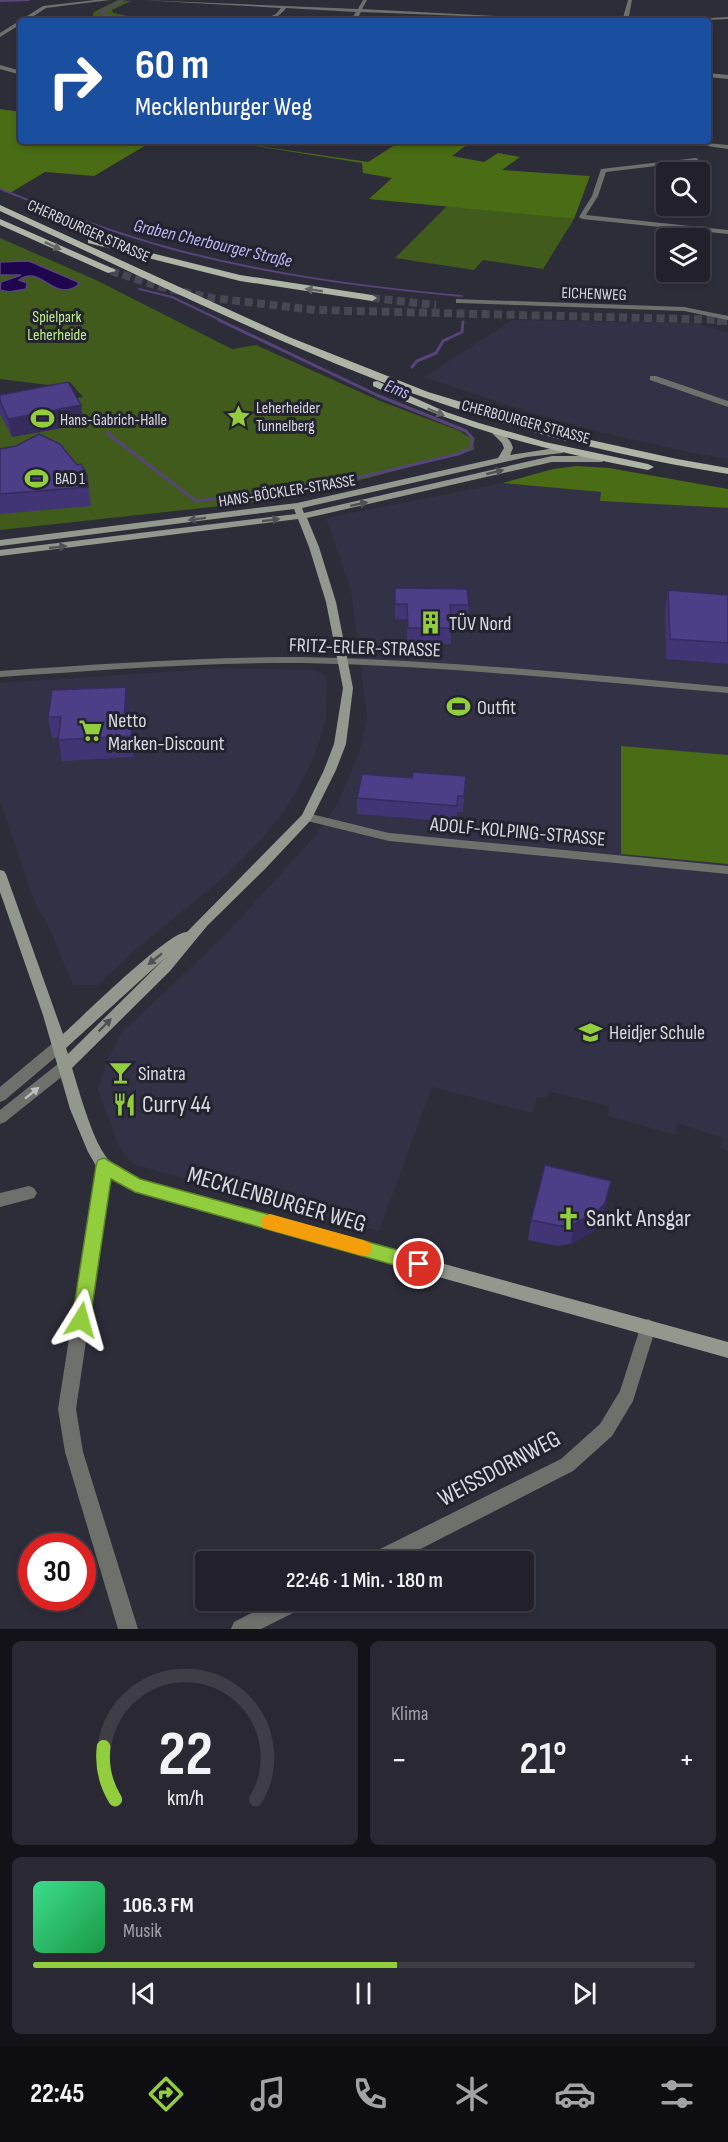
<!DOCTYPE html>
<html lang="de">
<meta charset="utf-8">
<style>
body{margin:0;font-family:"Sofia Sans Condensed",sans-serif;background:#2a2933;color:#f1f3f6;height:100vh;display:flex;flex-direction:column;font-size:22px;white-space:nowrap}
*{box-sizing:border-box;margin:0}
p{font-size:20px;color:#a2a3a9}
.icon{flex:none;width:33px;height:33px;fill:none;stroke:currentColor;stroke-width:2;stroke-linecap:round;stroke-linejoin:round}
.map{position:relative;height:1629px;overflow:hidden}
.side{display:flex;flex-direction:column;gap:12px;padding:12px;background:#131218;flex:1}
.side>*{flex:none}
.top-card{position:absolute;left:18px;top:18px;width:693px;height:126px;border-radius:6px;box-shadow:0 3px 9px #0003,0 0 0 2px #3f3e47;background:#1a4fa0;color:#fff;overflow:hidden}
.fabs{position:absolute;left:656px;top:162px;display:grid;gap:12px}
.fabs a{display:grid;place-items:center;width:54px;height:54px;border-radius:6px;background:#22212b;box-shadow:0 3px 9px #0003,0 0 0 2px #3f3e47;font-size:30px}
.speed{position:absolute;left:18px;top:1533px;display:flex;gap:12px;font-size:30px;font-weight:700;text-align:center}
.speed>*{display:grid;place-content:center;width:78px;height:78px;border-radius:50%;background:#22212b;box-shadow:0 3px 9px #0003,0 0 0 2px #3f3e47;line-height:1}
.speed .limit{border:9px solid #d22;background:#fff;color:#111}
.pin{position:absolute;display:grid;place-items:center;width:51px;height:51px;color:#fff;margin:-26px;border:3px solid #fff;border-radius:50%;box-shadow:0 2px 6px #0007}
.me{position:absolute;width:66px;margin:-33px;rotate:8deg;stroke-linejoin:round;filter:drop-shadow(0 0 4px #0008)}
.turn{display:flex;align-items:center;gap:21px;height:126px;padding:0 18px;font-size:27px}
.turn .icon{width:78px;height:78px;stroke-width:2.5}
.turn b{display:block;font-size:42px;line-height:51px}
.big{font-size:45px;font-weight:600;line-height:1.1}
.side .card{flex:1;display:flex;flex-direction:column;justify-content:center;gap:9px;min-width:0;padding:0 21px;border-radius:9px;background:#2a2933}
.side .dial{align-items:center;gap:0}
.dial svg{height:156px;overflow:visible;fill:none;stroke:#3f3e47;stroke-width:7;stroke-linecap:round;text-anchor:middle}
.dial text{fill:#f1f3f6;stroke:none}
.song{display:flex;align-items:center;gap:18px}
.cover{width:72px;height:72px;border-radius:9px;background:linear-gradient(135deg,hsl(150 70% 55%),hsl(140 70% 35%))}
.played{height:6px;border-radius:3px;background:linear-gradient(90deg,#92cd3e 55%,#3f3e47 55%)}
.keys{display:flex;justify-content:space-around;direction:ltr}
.heat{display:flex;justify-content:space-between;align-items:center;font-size:33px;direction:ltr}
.side .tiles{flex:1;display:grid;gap:12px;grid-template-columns:1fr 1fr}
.card:last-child{grid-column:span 2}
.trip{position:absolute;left:195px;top:1551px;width:339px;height:60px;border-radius:6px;background:#22212b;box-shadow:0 3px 9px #0003,0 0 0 2px #3f3e47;font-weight:600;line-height:60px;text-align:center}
.dock{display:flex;height:96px;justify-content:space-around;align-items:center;background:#0e0d11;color:#a2a3a9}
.dock .icon{width:42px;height:42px}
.dock .selected{color:#92cd3e}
.dock b{font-size:27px;color:#f1f3f6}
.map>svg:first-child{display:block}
</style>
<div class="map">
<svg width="728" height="1629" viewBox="0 0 728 1629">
<rect width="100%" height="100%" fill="#2d2c39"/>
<path fill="#333145" d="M512,320L695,323L728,333V459L692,453L596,431L516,408L424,377Z
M503,483L602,492L601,501L728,508V1151L720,1148L723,1138L677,1123L676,1135L608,1116L609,1106L548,1091L547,1098L537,1097L533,1113L432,1087L379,1231L132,1164L119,1146L98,1090L106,1062L123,1031L228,932L315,836L338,803L360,750L367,717L351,591L326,518Z
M224,668L313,670L327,677L326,718L314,758L290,803L262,839L228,874L139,947L98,985H73L51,932L34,901L0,801V683Z"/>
<path fill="#405b1b" d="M118,0L131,1L112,10L113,13L153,21H119L92,17L94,12Z
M447,206L574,219L543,269L483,260L474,270L395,258Z
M0,238L96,280L232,349L256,345L380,401L460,431L473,440L474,450L341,485L249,503L0,530V413L83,397L70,382L48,385L0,379Z"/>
<path fill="#4a6c15" d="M0,109L21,112V141H153L94,176L45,172L10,193L0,188Z
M225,141L368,162L401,141H472L452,156L484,162L498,153L520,157L502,170L590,176L574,219L369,199L392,178L363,173L362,163Z
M577,466L609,468L728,489V508L600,501L601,492L503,483L553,469Z
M621,746L728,755V864L621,854Z"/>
<path fill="#1f054e" stroke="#57457a" stroke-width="1.5" d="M29,261L78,282V285C53,303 42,264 19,280L27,283L26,289L9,292L0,290L1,282L21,275H0V262Z"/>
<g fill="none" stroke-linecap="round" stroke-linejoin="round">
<path stroke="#57457a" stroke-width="2" d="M0,1L29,0
M122,1L101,12L105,15L134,21
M0,189C55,211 111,232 169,248C265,274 363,287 462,296
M139,289L172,297L222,321"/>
<path stroke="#57457a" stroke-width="3" d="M219,320L379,396L466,431L473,439L470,449L458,454L365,476L298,488
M412,367L417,361L436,353L443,341L462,332L463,322
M107,433L196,501L269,492"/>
<path stroke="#474652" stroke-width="8" stroke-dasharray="8 4.5" stroke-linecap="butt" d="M111,271L161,287L212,298L315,310L728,320
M372,298L436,305"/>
<path stroke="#474652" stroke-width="10" stroke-dasharray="10 5" stroke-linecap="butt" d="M717,320H728"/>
<path fill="#6e716b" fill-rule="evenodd" d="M95,0H110L46,8L26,21H21V24L0,37V33L43,6Z
M140,0L358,9L363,0H367L362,9L590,21L361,12L356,21H350L356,12L286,8C279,17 272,21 260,21L276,14L281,8Z
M628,0H632L628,21H622Z
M728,17V19L687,21L690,19Z
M161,19L181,21H158Z
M0,65L21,71V75L0,69Z
M708,73L728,75V79L708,77Z
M683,141L728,145V149L686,143Z
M696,158L698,159V161L606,172L598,196L586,215L728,230V234L582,219L579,217L592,196L601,169Z
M456,299L684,307L728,316V320L684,311L459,303H456Z
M650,376H656L728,401V407L650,380Z
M301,657C444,660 586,674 728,687V693C587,681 445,666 303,663C202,662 101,670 0,677V671C100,664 200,657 301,657Z
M307,813L389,833L728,866V874L389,841L303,820L301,817L303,814Z
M59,1040L64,1042L66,1046L64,1050L5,1100L0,1102V1087L54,1042Z
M64,1061L69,1063L71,1067L69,1071L5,1122L0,1124V1110L59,1063Z
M104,1160L109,1161L112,1166L76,1409L83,1452L138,1629H118L65,1452L58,1409L96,1166L99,1161Z
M29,1186L34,1188L37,1193L34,1198L0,1207V1193Z
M648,1319L654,1322L656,1327L633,1401L612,1436L573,1471L395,1562H366L368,1555L561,1459L600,1424L620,1391L642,1322Z
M277,1600H307L305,1607L261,1629H231L234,1622Z"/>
<path fill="#92988d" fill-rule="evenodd" d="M496,430C504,433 511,440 513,448L510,455L562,447L566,450L562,453L527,457L302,508L304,513L552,456H602L606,459L602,462H552L307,518L319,547L336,602L353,688L346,744L336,770L311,820L265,869L207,926L170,971L72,1068C79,1090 94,1148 111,1162C119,1169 130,1174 139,1180L728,1342V1358L135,1192L99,1171L88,1152L70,1109L43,1015L0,892V870L4,871L6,874L63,1034C81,1018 170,930 187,932L302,815L324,770L334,744L343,688L326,602L309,547L298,519L0,556V550L296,514L294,509L0,546V540L297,503L498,458L504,448L502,443L492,433ZM165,958L160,963L68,1054L66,1048Z"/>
<path fill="#aeb5a7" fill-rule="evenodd" d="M0,205L289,337L428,392L577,437L677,459L728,468V474C623,457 520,432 420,396C276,344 139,275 0,211Z
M0,219L114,269L116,271L108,273L0,225Z
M91,238L240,275L372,295L377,298L372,301L240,281L88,243V239Z
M377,381L446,412L479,423L545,442L648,464L654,467L648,470C553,452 461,430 373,386V382Z"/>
</g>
<path fill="#423575" d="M0,395L84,424L12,437L0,414Z
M16,446L77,465L87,475L91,506L0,514V449Z
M395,588L469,605L468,620H451V644H407V619H395Z
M668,590L728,595V664L666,659L665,610Z
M129,707L128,723H132L135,744L134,757L62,761L58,738H52L48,717Z
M466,776L463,812H457L456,822L357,814V798L412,778Z
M607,1201L601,1223L594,1231L571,1244L557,1246L528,1240L531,1220Z"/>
<path fill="#362b5f" d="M81,405L84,424L12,437L8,419Z
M126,687L129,707L127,737L124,723Z
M132,723L135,744L134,757L131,736Z
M611,1181L607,1201L601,1223L594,1231L571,1244L574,1224Z"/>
<path fill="#4d3e88" stroke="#362b5f" stroke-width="1.5" d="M68,382L81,405L8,419L0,401V395Z
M39,434L60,444L77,465L81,464L87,475L88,487L0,494V449L16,446Z
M395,588L467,589L469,605H450L452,628H408L407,604H395Z
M668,590L728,595V643L670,639Z
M126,687L124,723H132L131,736L58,740L61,717H48L52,690Z
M413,772L466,776L464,796H458L457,806L357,798L362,774L412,778Z
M545,1165L611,1181L605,1203L598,1211L574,1224L560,1226L531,1220Z"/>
<defs><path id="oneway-solid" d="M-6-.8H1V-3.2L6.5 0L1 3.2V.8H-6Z" transform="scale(1.5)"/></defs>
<g fill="#626465">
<use href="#oneway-solid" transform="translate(53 246) rotate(25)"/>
<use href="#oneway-solid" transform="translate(314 290) rotate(-172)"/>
<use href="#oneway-solid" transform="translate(436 412) rotate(22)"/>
</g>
<g fill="#4f5155">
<use href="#oneway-solid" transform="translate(495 472) rotate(-14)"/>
<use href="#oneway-solid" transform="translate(359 504) rotate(-12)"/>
<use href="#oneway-solid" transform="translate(197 519) rotate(173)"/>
<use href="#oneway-solid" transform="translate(271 520) rotate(-7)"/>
<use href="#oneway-solid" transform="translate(58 547) rotate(-6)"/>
<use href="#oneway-solid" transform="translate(155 959) rotate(141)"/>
<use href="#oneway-solid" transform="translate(105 1025) rotate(-45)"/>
</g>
<use fill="#bfbfc4" href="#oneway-solid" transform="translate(32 1093) rotate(-39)"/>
<path fill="#92cd3e" stroke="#5f8528" stroke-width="1.5" d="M104,1158L140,1179L419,1256L425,1258L428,1264L425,1270L419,1272L135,1192L111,1179L90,1320L88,1326L81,1328L74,1326L72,1320L96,1166L98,1160Z"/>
<path fill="#f59e0b" d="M270,1214L363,1240L370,1243L372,1248L370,1254L363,1256L270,1230L263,1228L261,1222L263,1217Z"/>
<defs>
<symbol id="sight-bare" viewBox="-9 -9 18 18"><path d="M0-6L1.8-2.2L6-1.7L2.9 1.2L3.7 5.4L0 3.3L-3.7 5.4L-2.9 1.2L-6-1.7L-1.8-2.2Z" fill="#92cd3e" stroke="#23222f" stroke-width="2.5" paint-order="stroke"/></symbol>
<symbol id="stadium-bare" viewBox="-9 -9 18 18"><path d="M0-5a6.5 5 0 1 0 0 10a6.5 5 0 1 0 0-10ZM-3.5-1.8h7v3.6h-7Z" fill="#92cd3e" stroke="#23222f" stroke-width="2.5" paint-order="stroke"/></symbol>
<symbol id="building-bare" viewBox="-9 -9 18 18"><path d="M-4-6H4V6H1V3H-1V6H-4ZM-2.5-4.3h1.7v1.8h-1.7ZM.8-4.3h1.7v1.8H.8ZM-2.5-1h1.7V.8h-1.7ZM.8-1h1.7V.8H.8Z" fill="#92cd3e" stroke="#23222f" stroke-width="2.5" paint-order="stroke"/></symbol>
<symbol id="supermarket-bare" viewBox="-9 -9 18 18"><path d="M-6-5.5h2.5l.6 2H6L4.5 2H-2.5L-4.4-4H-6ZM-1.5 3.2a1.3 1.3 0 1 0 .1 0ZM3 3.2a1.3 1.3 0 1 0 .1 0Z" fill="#92cd3e" stroke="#23222f" stroke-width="2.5" paint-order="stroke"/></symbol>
<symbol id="school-bare" viewBox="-9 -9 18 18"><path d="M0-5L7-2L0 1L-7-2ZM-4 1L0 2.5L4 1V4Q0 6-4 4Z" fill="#92cd3e" stroke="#23222f" stroke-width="2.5" paint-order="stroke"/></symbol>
<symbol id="bar-bare" viewBox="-9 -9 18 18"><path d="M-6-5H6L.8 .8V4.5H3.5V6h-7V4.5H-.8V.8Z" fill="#92cd3e" stroke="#23222f" stroke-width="2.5" paint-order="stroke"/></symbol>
<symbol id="restaurant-bare" viewBox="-9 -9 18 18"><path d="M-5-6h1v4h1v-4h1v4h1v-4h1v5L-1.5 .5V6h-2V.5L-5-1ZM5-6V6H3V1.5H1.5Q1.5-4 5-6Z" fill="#92cd3e" stroke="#23222f" stroke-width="2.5" paint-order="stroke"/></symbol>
<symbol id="church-bare" viewBox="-9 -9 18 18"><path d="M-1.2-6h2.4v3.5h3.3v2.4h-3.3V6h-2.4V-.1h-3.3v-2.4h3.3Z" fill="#92cd3e" stroke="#23222f" stroke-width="2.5" paint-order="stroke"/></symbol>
</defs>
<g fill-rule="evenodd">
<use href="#sight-bare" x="222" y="400" width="33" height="33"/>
<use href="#stadium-bare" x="26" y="402" width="33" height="33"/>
<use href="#stadium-bare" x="20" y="462" width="33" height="33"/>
<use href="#building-bare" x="414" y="606" width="33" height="33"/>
<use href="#stadium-bare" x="442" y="690" width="33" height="33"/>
<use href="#supermarket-bare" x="74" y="714" width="33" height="33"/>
<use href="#school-bare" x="574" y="1016" width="33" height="33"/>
<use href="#bar-bare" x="104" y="1056" width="33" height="33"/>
<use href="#restaurant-bare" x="108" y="1088" width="33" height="33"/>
<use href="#church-bare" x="552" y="1202" width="33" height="33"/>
</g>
<g text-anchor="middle" stroke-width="6" stroke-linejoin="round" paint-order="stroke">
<g font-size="16" fill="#dad9e2" stroke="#23222f">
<text transform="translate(89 230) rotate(24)" y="6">CHERBOURGER STRASSE</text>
<text transform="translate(594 293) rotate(2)" y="6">EICHENWEG</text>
<text transform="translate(526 421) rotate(15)" y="6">CHERBOURGER STRASSE</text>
<text transform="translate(287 490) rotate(-9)" y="6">HANS-BÖCKLER-STRASSE</text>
</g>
<g font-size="16" fill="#bef182" stroke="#23222f">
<text x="57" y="322">Spielpark<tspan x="57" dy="18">Leherheide</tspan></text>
</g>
<g font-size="16" fill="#dad9e2" stroke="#23222f" text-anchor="start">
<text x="256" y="413">Leherheider<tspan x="256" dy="18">Tunnelberg</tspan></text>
<text x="60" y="425">Hans-Gabrich-Halle</text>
<text x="55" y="484">BAD 1</text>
</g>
<g font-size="18" font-style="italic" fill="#beb6f6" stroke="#23222f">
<text transform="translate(213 243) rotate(13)" y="6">Graben Cherbourger Straße</text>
<text transform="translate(397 389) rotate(22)" y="6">Ems</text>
</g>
<g font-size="20" fill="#dad9e2" stroke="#23222f" text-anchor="start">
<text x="449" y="630">TÜV Nord</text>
<text x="477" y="714">Outfit</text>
<text x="108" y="727">Netto<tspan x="108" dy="23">Marken-Discount</tspan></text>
<text x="609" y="1039">Heidjer Schule</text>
<text x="138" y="1080">Sinatra</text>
</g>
<g font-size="20" fill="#dad9e2" stroke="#23222f">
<text transform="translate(365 647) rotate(2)" y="7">FRITZ-ERLER-STRASSE</text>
<text transform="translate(518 831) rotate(5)" y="7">ADOLF-KOLPING-STRASSE</text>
</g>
<g font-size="24" fill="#dad9e2" stroke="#23222f" text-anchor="start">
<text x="142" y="1112">Curry 44</text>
<text x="586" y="1226">Sankt Ansgar</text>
</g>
<g font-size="24" fill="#dad9e2" stroke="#23222f">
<text transform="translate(277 1199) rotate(16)" y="8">MECKLENBURGER WEG</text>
<text transform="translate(499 1468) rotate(-28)" y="8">WEISSDORNWEG</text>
</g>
</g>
</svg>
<div class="fabs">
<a><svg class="icon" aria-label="search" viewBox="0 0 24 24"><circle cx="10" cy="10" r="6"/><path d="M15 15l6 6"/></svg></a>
<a><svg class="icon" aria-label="layers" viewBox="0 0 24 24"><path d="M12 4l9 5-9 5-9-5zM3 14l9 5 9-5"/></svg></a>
</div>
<div class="speed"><div class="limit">30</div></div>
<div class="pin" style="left:419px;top:1264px;background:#d93025"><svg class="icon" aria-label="arrive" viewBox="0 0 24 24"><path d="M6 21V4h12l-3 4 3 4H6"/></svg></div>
<svg class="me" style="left:81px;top:1320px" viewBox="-20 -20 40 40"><path d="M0-17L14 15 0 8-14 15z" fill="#92cd3e" stroke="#fff" stroke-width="4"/></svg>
<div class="trip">22:46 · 1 Min. · 180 m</div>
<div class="top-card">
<div class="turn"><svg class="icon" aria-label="right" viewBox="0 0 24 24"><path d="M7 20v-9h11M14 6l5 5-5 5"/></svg><div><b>60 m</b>Mecklenburger Weg</div></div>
</div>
</div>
<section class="side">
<div class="tiles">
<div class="card dial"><svg viewBox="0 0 100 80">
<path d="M14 69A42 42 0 1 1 86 69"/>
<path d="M14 69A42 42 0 0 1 8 42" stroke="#92cd3e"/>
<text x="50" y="56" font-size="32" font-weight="700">22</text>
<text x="50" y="72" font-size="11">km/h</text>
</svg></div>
<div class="card"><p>Klima</p>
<div class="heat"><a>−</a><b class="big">21°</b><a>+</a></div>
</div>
<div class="card">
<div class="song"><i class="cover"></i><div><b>106.3 FM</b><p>Musik</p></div></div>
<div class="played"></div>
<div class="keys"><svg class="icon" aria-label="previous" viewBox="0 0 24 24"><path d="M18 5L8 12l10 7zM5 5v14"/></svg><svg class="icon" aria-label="pause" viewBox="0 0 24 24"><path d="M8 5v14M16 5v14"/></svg><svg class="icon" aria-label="next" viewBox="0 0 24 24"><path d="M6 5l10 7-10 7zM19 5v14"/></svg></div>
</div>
</div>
</section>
<nav class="dock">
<b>22:45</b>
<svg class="icon selected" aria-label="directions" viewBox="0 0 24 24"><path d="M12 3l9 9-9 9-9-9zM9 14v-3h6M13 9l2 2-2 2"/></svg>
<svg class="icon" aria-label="music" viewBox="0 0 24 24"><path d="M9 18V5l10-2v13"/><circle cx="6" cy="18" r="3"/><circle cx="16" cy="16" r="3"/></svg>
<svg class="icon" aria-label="phone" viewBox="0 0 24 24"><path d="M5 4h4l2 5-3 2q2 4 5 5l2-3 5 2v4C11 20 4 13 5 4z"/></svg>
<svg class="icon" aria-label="climate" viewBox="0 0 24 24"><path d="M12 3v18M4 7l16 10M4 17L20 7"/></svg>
<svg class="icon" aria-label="car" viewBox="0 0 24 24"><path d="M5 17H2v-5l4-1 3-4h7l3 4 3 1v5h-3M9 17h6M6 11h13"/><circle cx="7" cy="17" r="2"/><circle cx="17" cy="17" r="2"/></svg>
<svg class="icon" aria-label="filters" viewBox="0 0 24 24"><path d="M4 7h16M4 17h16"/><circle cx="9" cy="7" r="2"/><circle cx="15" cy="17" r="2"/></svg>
</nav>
